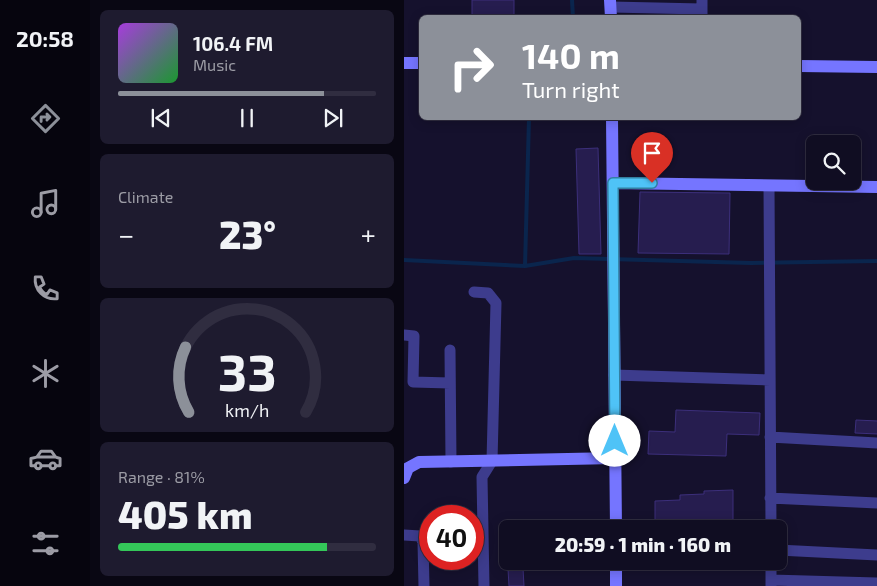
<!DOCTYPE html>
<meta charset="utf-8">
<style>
body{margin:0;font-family:"Exo 2",sans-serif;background:#1e1b2f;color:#f1f3f6;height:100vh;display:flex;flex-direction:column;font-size:19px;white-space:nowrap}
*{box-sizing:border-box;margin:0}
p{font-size:16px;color:#9c9ca5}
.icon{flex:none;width:28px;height:28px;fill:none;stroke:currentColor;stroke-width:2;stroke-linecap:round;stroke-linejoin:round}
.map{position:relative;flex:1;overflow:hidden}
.drawer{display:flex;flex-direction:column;gap:10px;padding:10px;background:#090713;width:314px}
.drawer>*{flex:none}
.banner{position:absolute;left:15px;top:15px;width:382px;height:105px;border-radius:8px;box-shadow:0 2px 12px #0003,0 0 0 1px #302d40;background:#8c9099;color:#fff;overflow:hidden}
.fabs{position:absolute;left:402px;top:135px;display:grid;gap:10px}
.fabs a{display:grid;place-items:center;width:55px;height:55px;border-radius:8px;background:#100d22;box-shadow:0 2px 12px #0003,0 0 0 1px #302d40;font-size:25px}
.speed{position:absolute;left:15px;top:505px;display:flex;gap:10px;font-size:25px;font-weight:700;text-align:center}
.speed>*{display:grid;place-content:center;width:65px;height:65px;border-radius:50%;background:#100d22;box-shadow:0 2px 12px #0003,0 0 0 1px #302d40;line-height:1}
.speed .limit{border:8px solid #d22;background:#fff;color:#111}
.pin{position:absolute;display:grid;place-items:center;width:42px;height:42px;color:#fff;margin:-51px -21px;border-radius:50% 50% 50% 0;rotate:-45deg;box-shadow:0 0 5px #0007}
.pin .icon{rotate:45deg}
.me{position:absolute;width:55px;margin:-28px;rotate:0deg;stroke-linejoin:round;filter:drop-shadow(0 0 4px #0008)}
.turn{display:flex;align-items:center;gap:18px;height:105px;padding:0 20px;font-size:22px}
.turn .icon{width:65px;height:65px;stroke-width:2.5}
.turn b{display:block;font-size:35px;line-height:42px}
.big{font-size:38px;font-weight:800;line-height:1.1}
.drawer .card{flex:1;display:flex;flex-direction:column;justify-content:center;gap:8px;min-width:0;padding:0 18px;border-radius:8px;background:#1e1b2f}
.drawer .dial{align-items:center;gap:0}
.dial svg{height:130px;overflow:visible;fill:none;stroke:#302d40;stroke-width:7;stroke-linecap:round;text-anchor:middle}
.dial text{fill:#f1f3f6;stroke:none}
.song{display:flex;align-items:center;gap:15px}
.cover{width:60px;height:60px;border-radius:8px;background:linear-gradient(135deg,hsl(280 70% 55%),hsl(130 70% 35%))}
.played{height:5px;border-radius:2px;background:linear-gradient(90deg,#8c9099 80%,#302d40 80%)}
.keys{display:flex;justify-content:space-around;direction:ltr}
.heat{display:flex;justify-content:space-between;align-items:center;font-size:28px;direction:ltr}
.charge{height:8px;border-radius:4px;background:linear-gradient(90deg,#34c759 81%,#302d40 0)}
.trip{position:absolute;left:95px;top:520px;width:288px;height:50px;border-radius:8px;background:#100d22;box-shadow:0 2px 12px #0003,0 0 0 1px #302d40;font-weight:800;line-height:50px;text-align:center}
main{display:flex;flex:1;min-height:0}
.menu{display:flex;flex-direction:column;width:90px;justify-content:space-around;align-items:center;background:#06050e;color:#9c9ca5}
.menu .icon{width:35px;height:35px}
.menu .current{color:#8c9099}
.menu b{font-size:22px;color:#f1f3f6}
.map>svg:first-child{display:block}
</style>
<main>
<nav class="menu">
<b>20:58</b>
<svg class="icon current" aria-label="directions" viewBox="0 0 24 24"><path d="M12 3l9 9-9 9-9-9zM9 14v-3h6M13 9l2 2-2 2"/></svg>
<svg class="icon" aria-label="music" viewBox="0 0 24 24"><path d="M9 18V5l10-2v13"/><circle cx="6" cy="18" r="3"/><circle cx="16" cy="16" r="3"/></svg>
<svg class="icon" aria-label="phone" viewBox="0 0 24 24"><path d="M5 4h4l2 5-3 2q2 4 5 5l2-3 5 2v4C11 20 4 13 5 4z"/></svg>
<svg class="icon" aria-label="climate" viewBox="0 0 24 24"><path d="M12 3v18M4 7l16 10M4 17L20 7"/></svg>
<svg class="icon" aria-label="car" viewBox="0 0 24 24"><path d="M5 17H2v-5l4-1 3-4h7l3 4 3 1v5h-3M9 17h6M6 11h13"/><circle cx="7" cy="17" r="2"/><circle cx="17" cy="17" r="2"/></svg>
<svg class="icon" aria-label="filters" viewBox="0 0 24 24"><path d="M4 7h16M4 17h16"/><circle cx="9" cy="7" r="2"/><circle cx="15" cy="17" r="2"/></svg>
</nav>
<section class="drawer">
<div class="card">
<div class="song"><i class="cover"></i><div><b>106.4 FM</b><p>Music</p></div></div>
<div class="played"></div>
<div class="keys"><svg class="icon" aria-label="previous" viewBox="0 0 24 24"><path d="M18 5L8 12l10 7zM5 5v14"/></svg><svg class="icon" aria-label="pause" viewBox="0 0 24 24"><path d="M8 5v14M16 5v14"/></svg><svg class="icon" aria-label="next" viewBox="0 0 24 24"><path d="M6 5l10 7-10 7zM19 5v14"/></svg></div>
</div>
<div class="card"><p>Climate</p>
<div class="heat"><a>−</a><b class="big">23°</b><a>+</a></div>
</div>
<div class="card dial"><svg viewBox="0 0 100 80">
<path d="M14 69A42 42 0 1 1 86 69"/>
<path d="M14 69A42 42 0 0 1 12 29" stroke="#8c9099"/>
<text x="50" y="56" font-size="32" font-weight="700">33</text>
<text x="50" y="72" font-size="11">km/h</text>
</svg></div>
<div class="card"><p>Range · 81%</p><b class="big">405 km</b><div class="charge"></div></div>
</section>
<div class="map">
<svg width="474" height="586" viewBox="0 0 474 586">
<rect width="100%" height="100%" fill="#15112d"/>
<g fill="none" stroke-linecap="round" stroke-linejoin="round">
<path stroke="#0a254d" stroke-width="4" d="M168,0L169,18
M0,260L121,266L170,258L347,263L474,261
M121,266L125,118"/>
</g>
<path fill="#261d4f" stroke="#3c2f7b" d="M68,0H110V16H68Z
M194,148L197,254H175L172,149Z
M236,192L326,193L325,254L234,253Z
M272,410L356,413L355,435L323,434L322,456L244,454L245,431L271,432Z
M452,420L474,421V434L451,433Z
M329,490V521H305L306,525H280V529H251V501L276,500V495L300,494V491Z
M119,568L120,586H105L104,569Z"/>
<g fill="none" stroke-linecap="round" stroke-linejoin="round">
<path stroke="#3d3c8d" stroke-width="11" d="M207,7L298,9
M298,18V0
M365,186L367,529
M70,292L84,293L92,303L88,461L78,477L80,586
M0,335L10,336L9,382L46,383
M46,350L47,462
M210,375L366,380
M366,437L474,443
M366,498L474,503
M0,535L16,536L19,542L20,586
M374,550L474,555
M367,561V586
M367,580L474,583"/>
<path stroke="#7575ff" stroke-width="12" d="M206,0L207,18
M0,63H18
M395,66L474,67
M208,118L212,529
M209,183L474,187
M0,478L4,468L15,462L211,458
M212,561V586"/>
</g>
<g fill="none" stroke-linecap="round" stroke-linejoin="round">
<defs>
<path id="route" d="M211,441L209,183H248"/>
</defs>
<use href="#route" stroke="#337fa1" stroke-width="12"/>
<use href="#route" stroke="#4fc3f7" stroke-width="9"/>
</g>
</svg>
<div class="fabs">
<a><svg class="icon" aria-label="search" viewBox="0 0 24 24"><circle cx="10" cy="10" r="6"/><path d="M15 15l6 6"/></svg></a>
</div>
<div class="speed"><div class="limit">40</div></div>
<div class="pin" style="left:248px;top:183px;background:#d93025"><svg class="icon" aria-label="arrive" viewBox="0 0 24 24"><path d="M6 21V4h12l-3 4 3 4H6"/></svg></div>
<svg class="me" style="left:211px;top:441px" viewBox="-20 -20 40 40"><circle r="19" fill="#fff"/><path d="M0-13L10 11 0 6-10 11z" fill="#4fc3f7"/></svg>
<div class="trip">20:59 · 1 min · 160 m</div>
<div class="banner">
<div class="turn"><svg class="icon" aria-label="right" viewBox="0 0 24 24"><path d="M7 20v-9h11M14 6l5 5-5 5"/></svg><div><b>140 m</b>Turn right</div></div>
</div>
</div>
</main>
